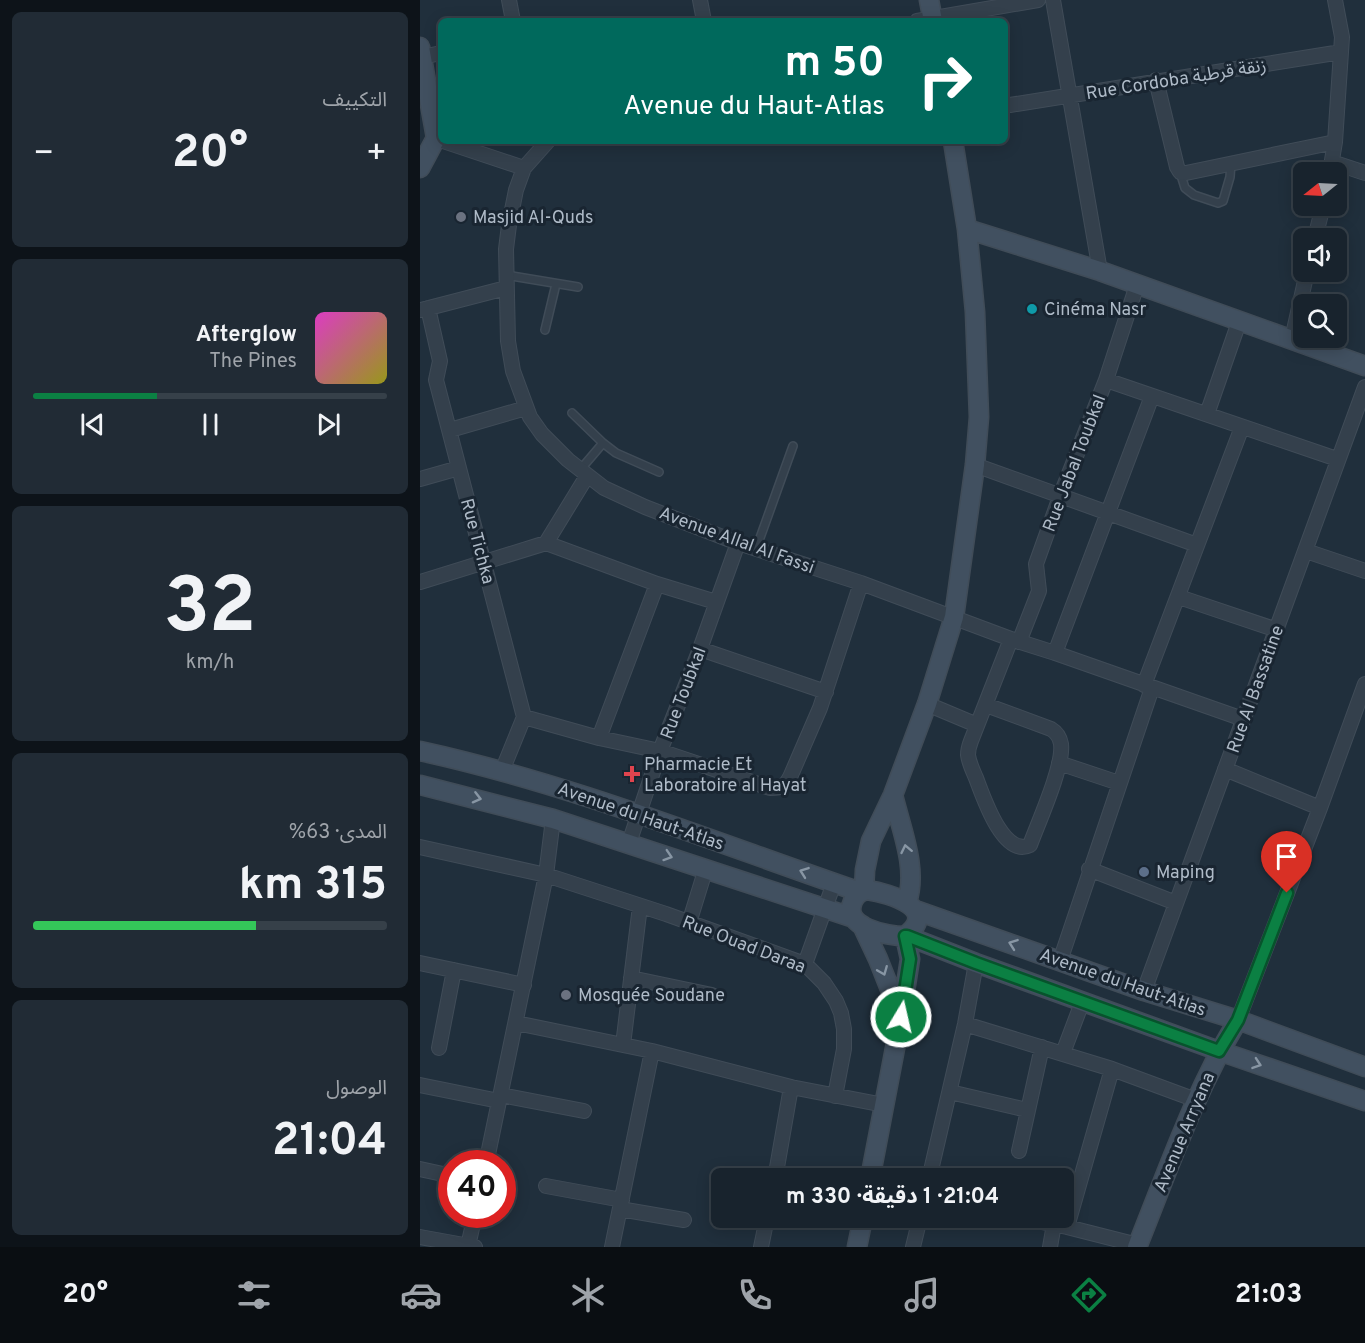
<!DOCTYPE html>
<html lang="ar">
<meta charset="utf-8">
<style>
body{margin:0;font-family:Overpass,"Noto Sans Arabic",sans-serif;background:#212b35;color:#f1f3f6;direction:rtl;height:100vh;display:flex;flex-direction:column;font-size:22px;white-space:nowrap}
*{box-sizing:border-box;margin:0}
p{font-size:20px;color:#9fa4aa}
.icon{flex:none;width:33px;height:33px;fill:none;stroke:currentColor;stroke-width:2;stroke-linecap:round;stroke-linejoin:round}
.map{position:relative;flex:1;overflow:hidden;direction:ltr}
.details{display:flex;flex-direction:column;gap:12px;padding:12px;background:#0d1319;width:420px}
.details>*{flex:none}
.hud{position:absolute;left:18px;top:18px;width:570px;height:126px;border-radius:9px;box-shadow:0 3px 15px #0003,0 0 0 2px #364049;direction:rtl;background:#00695c;color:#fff;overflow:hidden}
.needle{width:39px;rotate:252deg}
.controls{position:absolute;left:873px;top:162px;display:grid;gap:12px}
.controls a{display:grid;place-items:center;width:54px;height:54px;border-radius:9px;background:#18232d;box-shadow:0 3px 15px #0003,0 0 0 2px #364049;font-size:30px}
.speed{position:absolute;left:18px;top:1150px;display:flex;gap:12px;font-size:30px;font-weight:700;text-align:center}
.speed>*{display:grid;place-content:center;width:78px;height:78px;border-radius:50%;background:#18232d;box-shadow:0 3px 15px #0003,0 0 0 2px #364049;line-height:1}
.speed .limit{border:9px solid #d22;background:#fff;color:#111}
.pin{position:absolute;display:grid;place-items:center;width:51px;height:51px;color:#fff;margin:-62px -26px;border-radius:50% 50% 50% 0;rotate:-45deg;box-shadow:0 0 6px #0007}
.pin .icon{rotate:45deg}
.me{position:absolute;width:66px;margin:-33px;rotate:9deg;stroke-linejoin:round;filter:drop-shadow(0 0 4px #0008)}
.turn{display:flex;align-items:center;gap:21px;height:126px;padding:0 24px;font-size:27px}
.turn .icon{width:78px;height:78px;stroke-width:2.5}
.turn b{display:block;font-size:42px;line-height:51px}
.big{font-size:45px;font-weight:700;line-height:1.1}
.details .card{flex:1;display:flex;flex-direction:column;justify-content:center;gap:9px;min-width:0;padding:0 21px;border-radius:9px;background:#212b35}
.details .dial{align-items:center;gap:0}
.dial b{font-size:78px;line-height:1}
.song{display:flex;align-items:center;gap:18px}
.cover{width:72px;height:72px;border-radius:9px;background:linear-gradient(135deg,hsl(310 70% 55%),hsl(60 70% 35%))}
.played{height:6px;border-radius:3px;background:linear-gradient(90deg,#0b8043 35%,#364049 35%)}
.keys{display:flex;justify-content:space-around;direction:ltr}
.heat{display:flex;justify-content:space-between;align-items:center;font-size:33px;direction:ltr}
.charge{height:9px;border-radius:4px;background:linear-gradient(90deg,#34c759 63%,#364049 0)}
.trip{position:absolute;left:291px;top:1168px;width:363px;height:60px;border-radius:9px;background:#18232d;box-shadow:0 3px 15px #0003,0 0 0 2px #364049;font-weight:700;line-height:60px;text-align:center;direction:rtl}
.tab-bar{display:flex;height:96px;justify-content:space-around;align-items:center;background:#0a0e12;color:#9fa4aa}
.tab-bar .icon{width:42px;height:42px}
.tab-bar .current{color:#0b8043}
.tab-bar b{font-size:27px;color:#f1f3f6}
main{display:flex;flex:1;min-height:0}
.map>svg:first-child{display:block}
</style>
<main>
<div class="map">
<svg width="945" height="1247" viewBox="0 0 945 1247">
<rect width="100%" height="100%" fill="#202f3c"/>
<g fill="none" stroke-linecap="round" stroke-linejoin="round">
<defs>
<path id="lane" d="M760,172L765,188L774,195L798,203L803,201L810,177L811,162
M86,275L158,287
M125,330L136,284
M152,413L183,443L196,453L239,472
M160,470L183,443
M336,549L373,446"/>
<path id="street" d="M89,0L93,21
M280,0L284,21
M633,0L680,271
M497,21L618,0
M2,57L21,53
M736,80L757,167L760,172L766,173L915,142
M590,105L921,52
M23,141L104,168
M128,141L104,168L96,190L89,225L86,249L88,341L93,371L110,417L122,434L148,460L184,488L225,507L318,543L441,583L591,639L635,653L823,719
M912,162L945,173
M910,172L915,142L922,37L915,0
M895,238L903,206
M8,308L20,361L16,380L104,717L82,771
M1,310L86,288
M872,339L887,272
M686,380L917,459
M787,414L819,322
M30,430L106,408
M555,465L777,545
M0,479L39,468
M126,543L237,584L296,602
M886,551L945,571
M0,582L126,543L167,476
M759,597L857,630
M599,642L619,591L616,564L641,494L686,380L717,285
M280,649L406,692
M635,653L732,396
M724,685L822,427
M507,704L557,725
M566,705L631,729C636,732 640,738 641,744C644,766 618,823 610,845C583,858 563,796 556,778C553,771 549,763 548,755C548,750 549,746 551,741L591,639
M104,717L179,738L240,751L350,788C362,788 366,786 371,775L400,708L441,583
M179,738L237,584
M639,763L699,783
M805,769L900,808
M209,843L240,751L280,649L318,543
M0,847L126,875L246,914L385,964L404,983L416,1001L421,1013L424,1029V1049L415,1096
M669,869L756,903
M269,923L286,868
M640,961L732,688
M0,963L104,985
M385,964L414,883
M211,978L292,995
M724,991L945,387
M818,1020L900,808L945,684
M96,1023L232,1051L371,1087L464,1105
M545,1024L692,1069L776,1100
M203,1045L220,906
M19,1048L34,970
M643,1053L663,1000
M0,1085L79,1101
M530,1092L607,1110
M81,1095L164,1111
M599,1151L622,1047
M66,1164L126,875L133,819
M0,1169L32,1176
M355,1179L371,1087
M509,1179L545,1024L556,963
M126,1186L202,1200
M200,1209L264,1220
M601,1218L647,1227L718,1245
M647,1227L692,1069
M0,1237L55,1247
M48,1246L55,1215
M192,1247L232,1051
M341,1247L347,1218
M493,1247L500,1218
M630,1247L634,1224"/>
<path id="secondary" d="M509,0L513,21
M0,47L16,138L0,168
M547,229L680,271L945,366
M0,751C151,784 294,842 440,892
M0,785L133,819L434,918
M473,795C481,829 498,868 487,902
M447,890C470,893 521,909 485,936C468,936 421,928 433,901C436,894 440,892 447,890Z
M444,891L445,870L451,841L473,795L507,704L534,617L555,465L559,417L555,312L547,229L533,141
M495,910L724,991L818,1020L945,1067
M442,925L458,959L481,1017
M487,936L556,963L799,1051L945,1101
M450,1179L481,1017L490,959L485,936
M437,1247L443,1218
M717,1247C748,1170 775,1091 818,1020"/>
</defs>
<use href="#lane" stroke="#404c58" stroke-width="10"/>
<use href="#street" stroke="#404c58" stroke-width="16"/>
<use href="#secondary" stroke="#404c58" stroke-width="21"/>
<use href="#lane" stroke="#34404c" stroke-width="7"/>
<use href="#street" stroke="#34404c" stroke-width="14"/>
<use href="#secondary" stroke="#415060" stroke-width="18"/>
</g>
<defs><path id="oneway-chevron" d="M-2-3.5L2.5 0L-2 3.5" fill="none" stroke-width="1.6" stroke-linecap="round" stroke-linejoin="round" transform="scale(1.5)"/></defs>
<g stroke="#8896a4">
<use href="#oneway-chevron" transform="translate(57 798) rotate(14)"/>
<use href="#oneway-chevron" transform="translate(486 849) rotate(-102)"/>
<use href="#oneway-chevron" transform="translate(248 856) rotate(18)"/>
<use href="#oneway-chevron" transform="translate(384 872) rotate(-160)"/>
<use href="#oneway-chevron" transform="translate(593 944) rotate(-160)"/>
<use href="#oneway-chevron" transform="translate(463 971) rotate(68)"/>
<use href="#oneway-chevron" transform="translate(837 1064) rotate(19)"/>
</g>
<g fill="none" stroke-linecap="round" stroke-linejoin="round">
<defs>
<path id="route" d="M481,1017L490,959L485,936H487L556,963L799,1051L818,1020L867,893"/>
</defs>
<use href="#route" stroke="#07532c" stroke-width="15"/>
<use href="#route" stroke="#0b8043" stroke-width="10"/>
</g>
<g fill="#6b7280" stroke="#192531" stroke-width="2">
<circle cx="41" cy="217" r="6"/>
<circle cx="146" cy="995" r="6"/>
</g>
<circle fill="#0f9aa8" stroke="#192531" stroke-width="2" cx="612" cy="309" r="6"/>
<path fill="#e0444e" stroke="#192531" stroke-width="2" d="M209 765h6v6h6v6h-6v6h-6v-6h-6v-6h6z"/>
<circle fill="#5c6f8a" stroke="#192531" stroke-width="2" cx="724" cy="872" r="6"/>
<g text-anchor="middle" stroke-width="6" stroke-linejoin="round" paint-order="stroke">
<g font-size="18" fill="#afbbc8" stroke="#192531">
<text transform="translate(756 79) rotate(-9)" y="6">Rue Cordoba زنقة قرطبة</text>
<text transform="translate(654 463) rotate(-69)" y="6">Rue Jabal Toubkal</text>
<text transform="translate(317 540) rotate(20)" y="6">Avenue Allal Al Fassi</text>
<text transform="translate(58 541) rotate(75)" y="6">Rue Tichka</text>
<text transform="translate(835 689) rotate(-70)" y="6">Rue Al Bassatine</text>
<text transform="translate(263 693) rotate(-69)" y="6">Rue Toubkal</text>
<text transform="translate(221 816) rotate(19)" y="6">Avenue du Haut-Atlas</text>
<text transform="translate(324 944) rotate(21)" y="6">Rue Ouad Daraa</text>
<text transform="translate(703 982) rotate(19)" y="6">Avenue du Haut-Atlas</text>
<text transform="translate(764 1132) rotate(-67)" y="6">Avenue Arryana</text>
</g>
<g font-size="18" fill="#afbbc8" stroke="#192531" text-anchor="start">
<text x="53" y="223">Masjid Al-Quds</text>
<text x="624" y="315">Cinéma Nasr</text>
<text x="224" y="770">Pharmacie Et<tspan x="224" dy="21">Laboratoire al Hayat</tspan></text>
<text x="736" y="878">Maping</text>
<text x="158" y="1001">Mosquée Soudane</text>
</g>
</g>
</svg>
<div class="controls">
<a><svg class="needle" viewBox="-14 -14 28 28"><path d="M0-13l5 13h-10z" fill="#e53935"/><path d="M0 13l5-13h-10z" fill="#9fa4aa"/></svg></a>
<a><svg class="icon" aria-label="sound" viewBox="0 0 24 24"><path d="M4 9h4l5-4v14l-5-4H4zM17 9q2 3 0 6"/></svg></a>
<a><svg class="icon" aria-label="search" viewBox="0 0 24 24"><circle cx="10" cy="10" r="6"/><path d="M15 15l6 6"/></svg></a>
</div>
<div class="speed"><div class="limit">40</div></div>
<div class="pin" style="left:867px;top:893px;background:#d93025"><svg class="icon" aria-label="arrive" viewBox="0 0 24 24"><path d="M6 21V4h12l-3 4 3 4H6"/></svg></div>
<svg class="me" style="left:481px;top:1017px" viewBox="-20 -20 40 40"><circle r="17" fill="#0b8043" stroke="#fff" stroke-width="3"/><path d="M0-11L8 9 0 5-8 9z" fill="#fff"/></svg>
<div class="trip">21:04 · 1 دقيقة · 330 m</div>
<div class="hud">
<div class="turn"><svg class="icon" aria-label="right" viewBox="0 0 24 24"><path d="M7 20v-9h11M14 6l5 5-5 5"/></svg><div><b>50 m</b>Avenue du Haut-Atlas</div></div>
</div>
</div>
<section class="details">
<div class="card"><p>التكييف</p>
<div class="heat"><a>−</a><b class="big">20°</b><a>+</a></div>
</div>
<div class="card">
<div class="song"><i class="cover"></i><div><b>Afterglow</b><p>The Pines</p></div></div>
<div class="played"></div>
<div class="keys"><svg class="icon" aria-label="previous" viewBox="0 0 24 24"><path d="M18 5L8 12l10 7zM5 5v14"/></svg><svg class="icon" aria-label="pause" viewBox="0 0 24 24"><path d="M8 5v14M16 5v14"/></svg><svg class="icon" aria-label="next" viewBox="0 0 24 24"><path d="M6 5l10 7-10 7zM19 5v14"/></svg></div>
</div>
<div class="card dial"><b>32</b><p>km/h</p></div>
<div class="card"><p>المدى · 63%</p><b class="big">315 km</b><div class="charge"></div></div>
<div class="card"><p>الوصول</p><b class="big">21:04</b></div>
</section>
</main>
<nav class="tab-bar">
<b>21:03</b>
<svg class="icon current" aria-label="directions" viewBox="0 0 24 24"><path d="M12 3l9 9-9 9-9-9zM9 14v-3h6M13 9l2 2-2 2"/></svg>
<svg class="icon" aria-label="music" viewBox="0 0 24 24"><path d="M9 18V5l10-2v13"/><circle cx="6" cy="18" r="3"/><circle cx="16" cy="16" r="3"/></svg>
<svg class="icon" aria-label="phone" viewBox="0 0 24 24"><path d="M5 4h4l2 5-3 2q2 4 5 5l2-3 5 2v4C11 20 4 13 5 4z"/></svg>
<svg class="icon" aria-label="climate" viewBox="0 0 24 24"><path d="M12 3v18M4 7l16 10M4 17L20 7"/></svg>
<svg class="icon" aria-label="car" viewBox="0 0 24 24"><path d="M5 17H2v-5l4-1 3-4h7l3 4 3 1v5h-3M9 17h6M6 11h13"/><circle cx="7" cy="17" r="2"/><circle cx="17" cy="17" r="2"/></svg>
<svg class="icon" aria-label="filters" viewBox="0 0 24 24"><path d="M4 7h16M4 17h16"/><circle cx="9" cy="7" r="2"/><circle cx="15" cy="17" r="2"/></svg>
<b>20°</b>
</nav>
